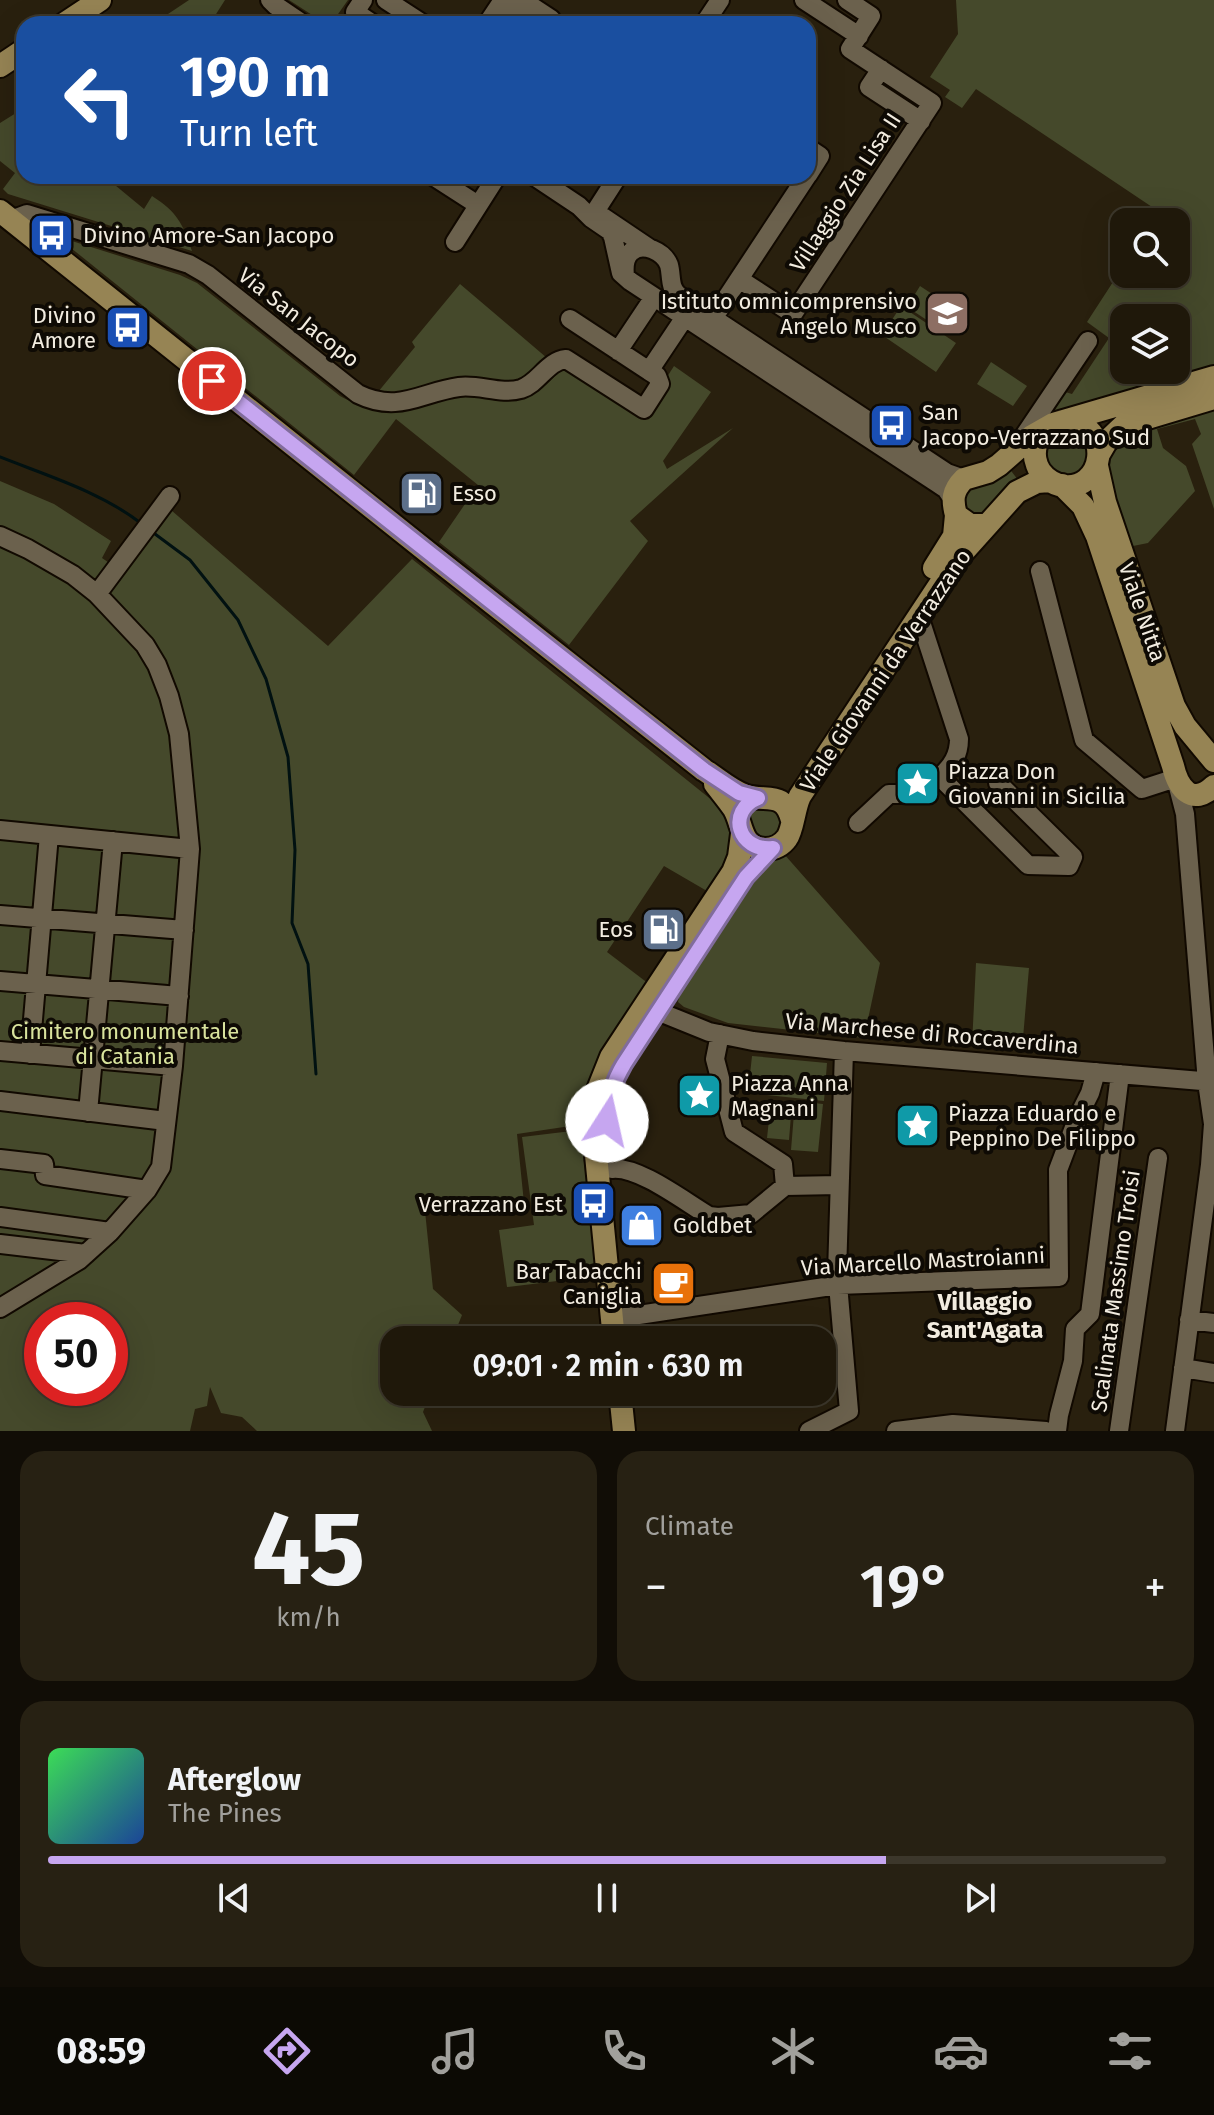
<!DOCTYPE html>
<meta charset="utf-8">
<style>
body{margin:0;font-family:"Fira Sans",sans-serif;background:#272113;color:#f1f3f6;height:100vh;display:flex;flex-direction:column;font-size:30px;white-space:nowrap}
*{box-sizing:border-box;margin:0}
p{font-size:26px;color:#a1a09c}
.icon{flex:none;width:44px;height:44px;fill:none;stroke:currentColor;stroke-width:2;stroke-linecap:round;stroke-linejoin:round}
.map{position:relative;height:1431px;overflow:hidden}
.sheet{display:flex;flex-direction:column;gap:20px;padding:20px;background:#110d06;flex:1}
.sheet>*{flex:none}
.guide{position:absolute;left:16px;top:16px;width:800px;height:168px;border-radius:24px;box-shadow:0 8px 32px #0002,0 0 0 2px #3c372b;background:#1a4fa0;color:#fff;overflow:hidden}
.controls{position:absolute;left:1110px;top:208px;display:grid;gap:16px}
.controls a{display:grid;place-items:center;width:80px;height:80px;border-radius:16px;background:#1f180a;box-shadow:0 8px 32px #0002,0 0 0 2px #3c372b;font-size:40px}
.speed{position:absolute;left:24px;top:1302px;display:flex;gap:16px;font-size:40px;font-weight:700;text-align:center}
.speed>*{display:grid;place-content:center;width:104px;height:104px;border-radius:50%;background:#1f180a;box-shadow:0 8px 32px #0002,0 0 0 2px #3c372b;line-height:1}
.speed .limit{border:12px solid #d22;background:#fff;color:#111}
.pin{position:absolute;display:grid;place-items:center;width:68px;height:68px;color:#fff;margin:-34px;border:4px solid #fff;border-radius:50%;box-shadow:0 2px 8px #0007}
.me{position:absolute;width:88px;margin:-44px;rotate:10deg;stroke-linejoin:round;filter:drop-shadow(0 0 6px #0008)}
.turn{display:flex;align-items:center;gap:28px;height:168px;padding:0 32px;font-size:36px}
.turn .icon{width:104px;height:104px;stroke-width:2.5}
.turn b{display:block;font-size:56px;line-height:68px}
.big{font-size:60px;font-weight:600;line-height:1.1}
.sheet .tile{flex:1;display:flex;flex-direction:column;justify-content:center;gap:12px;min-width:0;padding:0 28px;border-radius:24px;background:#272113}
.sheet .dial{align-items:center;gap:0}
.dial b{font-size:104px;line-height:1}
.song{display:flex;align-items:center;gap:24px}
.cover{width:96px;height:96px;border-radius:12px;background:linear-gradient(135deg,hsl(130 70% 55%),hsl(220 70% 35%))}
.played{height:8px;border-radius:4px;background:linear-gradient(90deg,#c6a6f0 75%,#3c372b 75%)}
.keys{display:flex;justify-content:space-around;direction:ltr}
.heat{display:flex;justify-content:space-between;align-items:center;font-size:44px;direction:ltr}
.sheet .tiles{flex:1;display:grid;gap:20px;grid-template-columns:1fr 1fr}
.tile:last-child{grid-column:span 2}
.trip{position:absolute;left:380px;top:1326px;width:456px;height:80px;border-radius:24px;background:#1f180a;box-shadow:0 8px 32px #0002,0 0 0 2px #3c372b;font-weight:600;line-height:80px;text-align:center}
.menu{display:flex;height:128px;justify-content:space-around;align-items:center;background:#0c0a04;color:#a1a09c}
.menu .icon{width:56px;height:56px}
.menu .current{color:#c6a6f0}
.menu b{font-size:36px;color:#f1f3f6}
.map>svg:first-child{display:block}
</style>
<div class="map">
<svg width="1214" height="1431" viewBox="0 0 1214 1431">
<rect width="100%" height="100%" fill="#29200e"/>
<path fill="#45492b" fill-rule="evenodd" d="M189,0H225L211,22L213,24H153Z
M289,0H348L331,24H326Z
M956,0H1214V368L1058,412L1053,410L1052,406L1062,391L1072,394L1109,338L1087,322L1124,265V274H1176V222H1151L1158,211L976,89L962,108L945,97L950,90L930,77L958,34ZM1124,318H1176V370H1124Z
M24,108V176H104L144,209L152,196C177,212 182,222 192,251L8,194L3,189L15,173L0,161V123Z
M56,236L180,275L197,283L340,396C373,415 399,413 435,403C445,400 456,396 466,396C484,397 504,405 521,399C539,394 552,378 566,366L642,416L674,366L711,392L663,461L667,469L733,428L630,521L648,541L569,645L439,542L478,485L396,419L354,475Z
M460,284L547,358C538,367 529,376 516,380C496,386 479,375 459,377C438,378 419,392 398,394C391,394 385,393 378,392L415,347L412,342Z
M920,286L961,313L948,334L907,307Z
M901,306L956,343L936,372L882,335Z
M991,362L1027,386L1013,406L977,384Z
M1214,408V509L1192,444L1201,434L1195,419L1157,429L1163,448L1186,466L1195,491L1148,543L1128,547L1107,468L1111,455L1127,434Z
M1074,428L1093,454L1079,476L1053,475L1041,445L1044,439Z
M1009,468L1021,484L989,515L970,518L960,495L962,491Z
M0,481L54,504L111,541L102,558L124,573L171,510L328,646L412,559L713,801C745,835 731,858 707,891L664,866L607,952L649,984L594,1069L586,1093L584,1124L517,1134L524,1203L425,1211L433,1289L462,1315L452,1340H394V1392H431L423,1412L432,1431H257L242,1417L221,1413L210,1387L207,1406L195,1409L190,1431H0ZM42,1320H110V1388H42Z
M752,806H778L785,831L763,844L744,818Z
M784,854L880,963L864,1038L728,1023L684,1007L678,1002L679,997L761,872L774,859Z
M976,963L1029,968L1022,1050L972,1045Z
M752,1056L827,1063L824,1101L748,1093Z
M771,1101L792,1103L789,1140L767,1138Z
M795,1101L823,1104L818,1152L791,1150Z
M580,1130L598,1276L507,1287L499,1230L534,1225L522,1137Z"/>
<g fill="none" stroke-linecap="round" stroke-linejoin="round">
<path stroke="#011111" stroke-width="3" d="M0,457C48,476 101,492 142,524
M151,531L190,560L238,620L266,679L288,757L295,850L292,923L308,964L316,1074"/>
<defs>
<path id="minor" d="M270,0L275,5L303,24
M363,0L355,12L373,24
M386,0L423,24
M522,0L551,19
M804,0L859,36
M501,2L535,24
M487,24L503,0
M704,24L720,0
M881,69L869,87L921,121
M808,148L820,156L808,175
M433,176L478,205
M534,176L579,206L591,218L610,231L613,237L621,273L630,281L937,483L946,489L953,499
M603,217L649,248
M591,218L618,176
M11,220L27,214L189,264L208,275L358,394C399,414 421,392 459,387C479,384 501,395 521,389C539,383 547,361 566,359L644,409L660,384L657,376L649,371
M455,242L497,176
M625,276C624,267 624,258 631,252C643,241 664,252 669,265C672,276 669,287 678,295L947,473L964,479
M739,279L807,176
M714,317L739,279L793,314L932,103L850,49L871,16L847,0
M570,319L649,371L685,317
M618,351L654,297
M1020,442L1088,341
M0,536L28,549L73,575L97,594L145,645L157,665L169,696L179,734L190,849L173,1066L161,1167L147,1190L110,1232L79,1260L0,1308
M1040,571L1084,740L1142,789L1176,778
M97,594L170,496
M919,616L959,739C959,755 952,766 940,777L1028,865L1069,866L1073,857L998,783
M858,823L889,794H918L940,777
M0,830L190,849
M0,915L184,930
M0,981L179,996
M647,1003L667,1015L709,1032L753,1041L844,1051L1214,1082
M720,1034L715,1059L734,1132L783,1164L785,1186
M0,1051L173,1066
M30,1054L49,835
M0,1101L166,1121
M88,1112L113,841
M0,1159L44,1164L45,1175L147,1190
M612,1169C639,1166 685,1202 709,1216L718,1217L751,1214L785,1186L839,1185
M0,1217L110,1232
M0,1244L86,1254
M612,1319L838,1285L1059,1277L1058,1170L1078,1117L1090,1093L1096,1072
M1189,1320L1214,1323
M1183,1368L1214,1373
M809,1431L849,1411L837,1273L844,1051
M896,1431L953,1424L1046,1431
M1057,1431L1059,1415L1073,1361L1075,1329L1090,1314L1120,1074
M1119,1431L1158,1158
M1175,1431L1210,1165L1213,1124L1207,1082L1185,814L1177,783"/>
<path id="major" d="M64,24L100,0
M0,66L24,50
M0,211L430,554L704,770C717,778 730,790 744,795C765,803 784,789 792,820
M1045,430C1036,440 1032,452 1037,465C1040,474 1049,482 1059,485C1105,496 1116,422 1063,421
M1099,454L1106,442L1124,425L1214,398
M1097,466L1105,502L1174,706L1185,726L1214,761
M1062,485L1083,506L1097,536L1173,766C1178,788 1192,807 1214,786
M987,525H970L956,515C952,500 952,491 964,479L988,472L999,465L1032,436L1053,424L1214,377
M934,568L954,536L956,515
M715,784C721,792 728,800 734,809C743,824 740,848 765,849C774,849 782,845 787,838C793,830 794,808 800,796L956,560L1017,492L1037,482L1050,481
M614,1340L593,1124L597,1092L611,1057L733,872L739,857L742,834
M620,1392L624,1431"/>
</defs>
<use href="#minor" stroke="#110900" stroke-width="22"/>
<use href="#major" stroke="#110900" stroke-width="26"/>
<use href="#minor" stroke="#6b614d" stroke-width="18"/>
<use href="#major" stroke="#968454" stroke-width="22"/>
</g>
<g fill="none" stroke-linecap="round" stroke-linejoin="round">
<defs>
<path id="route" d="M212,381L704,770L739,793L758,798C726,811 738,852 773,848L746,877L624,1064C613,1082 608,1100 607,1121"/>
</defs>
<use href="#route" stroke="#816c9c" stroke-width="20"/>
<use href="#route" stroke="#c6a6f0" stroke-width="14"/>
</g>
<defs>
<symbol id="bus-square" viewBox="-11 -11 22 22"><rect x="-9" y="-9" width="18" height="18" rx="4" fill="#1a4fb4" stroke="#0e0a04"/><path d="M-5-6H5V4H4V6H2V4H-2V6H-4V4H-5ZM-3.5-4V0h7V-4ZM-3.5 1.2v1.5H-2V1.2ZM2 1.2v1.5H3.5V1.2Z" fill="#fff"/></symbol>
<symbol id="school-square" viewBox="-11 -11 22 22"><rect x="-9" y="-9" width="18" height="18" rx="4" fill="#8d6e63" stroke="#0e0a04"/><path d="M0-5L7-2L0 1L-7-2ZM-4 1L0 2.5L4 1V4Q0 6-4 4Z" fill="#fff"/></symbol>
<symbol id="fuel-square" viewBox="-11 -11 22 22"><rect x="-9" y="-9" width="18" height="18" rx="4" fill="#5c6f8a" stroke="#0e0a04"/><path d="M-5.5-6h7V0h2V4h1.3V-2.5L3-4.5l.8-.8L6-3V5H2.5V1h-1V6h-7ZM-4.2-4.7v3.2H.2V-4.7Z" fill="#fff"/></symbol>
<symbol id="sight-square" viewBox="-11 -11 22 22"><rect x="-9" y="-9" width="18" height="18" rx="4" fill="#0f9aa8" stroke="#0e0a04"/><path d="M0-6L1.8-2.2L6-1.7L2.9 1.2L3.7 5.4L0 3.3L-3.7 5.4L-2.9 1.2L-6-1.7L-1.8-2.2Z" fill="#fff"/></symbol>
<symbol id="shop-square" viewBox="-11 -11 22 22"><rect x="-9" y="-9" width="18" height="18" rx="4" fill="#3f7fe0" stroke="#0e0a04"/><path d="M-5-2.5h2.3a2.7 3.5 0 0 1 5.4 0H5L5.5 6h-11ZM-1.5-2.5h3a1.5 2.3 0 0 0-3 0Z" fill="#fff"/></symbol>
<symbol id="cafe-square" viewBox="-11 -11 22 22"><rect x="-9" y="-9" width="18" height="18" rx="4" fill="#e8710a" stroke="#0e0a04"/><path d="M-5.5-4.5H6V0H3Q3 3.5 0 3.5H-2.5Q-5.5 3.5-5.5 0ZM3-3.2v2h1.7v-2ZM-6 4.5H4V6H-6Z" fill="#fff"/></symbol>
</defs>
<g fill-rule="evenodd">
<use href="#bus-square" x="26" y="210" width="51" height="51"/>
<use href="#school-square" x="922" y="288" width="51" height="51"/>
<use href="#bus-square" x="102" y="302" width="51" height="51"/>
<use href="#bus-square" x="866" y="400" width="51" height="51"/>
<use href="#fuel-square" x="396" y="468" width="51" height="51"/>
<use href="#sight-square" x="892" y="758" width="51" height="51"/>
<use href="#fuel-square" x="638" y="904" width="51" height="51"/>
<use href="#sight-square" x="674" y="1070" width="51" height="51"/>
<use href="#sight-square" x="892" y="1100" width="51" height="51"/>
<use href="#bus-square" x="568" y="1178" width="51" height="51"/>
<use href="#shop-square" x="616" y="1200" width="51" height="51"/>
<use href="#cafe-square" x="648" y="1258" width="51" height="51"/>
</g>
<g text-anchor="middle" stroke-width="8" stroke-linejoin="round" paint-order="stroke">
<g font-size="22" fill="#f2ece0" stroke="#0e0a04">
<text transform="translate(845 192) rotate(-57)" y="8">Villaggio Zia Lisa II</text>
<text transform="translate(299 317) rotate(38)" y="8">Via San Jacopo</text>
<text transform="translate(1143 612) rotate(71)" y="8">Viale Nitta</text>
<text transform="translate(885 670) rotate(-56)" y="8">Viale Giovanni da Verrazzano</text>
<text transform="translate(932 1033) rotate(5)" y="8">Via Marchese di Roccaverdina</text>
<text transform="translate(923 1261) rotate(-3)" y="8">Via Marcello Mastroianni</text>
<text transform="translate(1115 1291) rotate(-82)" y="8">Scalinata Massimo Troisi</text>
</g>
<g font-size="22" fill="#f2ece0" stroke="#0e0a04" text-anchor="start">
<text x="83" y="243">Divino Amore-San Jacopo</text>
<text x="917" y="309" text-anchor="end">Istituto omnicomprensivo<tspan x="917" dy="25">Angelo Musco</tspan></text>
<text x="96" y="323" text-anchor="end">Divino<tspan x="96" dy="25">Amore</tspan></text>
<text x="922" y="420">San<tspan x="922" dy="25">Jacopo-Verrazzano Sud</tspan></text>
<text x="452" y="501">Esso</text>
<text x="948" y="779">Piazza Don<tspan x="948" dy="25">Giovanni in Sicilia</tspan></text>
<text x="633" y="937" text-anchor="end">Eos</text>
<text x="731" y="1091">Piazza Anna<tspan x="731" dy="25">Magnani</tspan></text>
<text x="948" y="1121">Piazza Eduardo e<tspan x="948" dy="25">Peppino De Filippo</tspan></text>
<text x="563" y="1212" text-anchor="end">Verrazzano Est</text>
<text x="673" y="1233">Goldbet</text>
<text x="642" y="1279" text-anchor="end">Bar Tabacchi<tspan x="642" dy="25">Caniglia</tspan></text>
</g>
<g font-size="22" fill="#d9e39d" stroke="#0e0a04">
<text x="125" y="1039">Cimitero monumentale<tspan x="125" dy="25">di Catania</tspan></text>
</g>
<g font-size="24" font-weight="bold" fill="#f2ece0" stroke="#0e0a04">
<text x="985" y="1310">Villaggio<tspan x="985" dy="28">Sant'Agata</tspan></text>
</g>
</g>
</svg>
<div class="controls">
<a><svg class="icon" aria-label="search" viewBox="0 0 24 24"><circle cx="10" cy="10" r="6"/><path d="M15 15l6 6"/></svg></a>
<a><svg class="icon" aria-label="layers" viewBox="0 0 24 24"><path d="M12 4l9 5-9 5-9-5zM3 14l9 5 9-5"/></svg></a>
</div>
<div class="speed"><div class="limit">50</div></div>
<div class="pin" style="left:212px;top:381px;background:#d93025"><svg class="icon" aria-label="arrive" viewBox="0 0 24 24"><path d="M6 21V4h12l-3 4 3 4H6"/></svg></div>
<svg class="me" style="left:607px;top:1121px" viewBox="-20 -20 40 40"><circle r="19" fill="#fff"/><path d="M0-13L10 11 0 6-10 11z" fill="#c6a6f0"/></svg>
<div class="trip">09:01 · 2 min · 630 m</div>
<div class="guide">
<div class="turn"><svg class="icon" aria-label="left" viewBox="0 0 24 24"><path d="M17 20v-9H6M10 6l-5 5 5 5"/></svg><div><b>190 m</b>Turn left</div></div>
</div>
</div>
<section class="sheet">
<div class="tiles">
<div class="tile dial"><b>45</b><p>km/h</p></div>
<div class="tile"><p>Climate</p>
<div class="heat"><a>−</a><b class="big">19°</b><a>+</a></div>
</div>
<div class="tile">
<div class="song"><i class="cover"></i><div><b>Afterglow</b><p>The Pines</p></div></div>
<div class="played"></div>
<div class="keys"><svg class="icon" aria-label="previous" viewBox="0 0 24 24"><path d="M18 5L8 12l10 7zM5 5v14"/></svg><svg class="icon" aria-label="pause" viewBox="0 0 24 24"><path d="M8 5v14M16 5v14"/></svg><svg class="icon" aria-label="next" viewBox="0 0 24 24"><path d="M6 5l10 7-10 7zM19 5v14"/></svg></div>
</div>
</div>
</section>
<nav class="menu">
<b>08:59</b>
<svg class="icon current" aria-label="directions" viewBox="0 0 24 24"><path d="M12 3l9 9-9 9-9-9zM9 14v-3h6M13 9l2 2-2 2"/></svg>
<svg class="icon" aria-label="music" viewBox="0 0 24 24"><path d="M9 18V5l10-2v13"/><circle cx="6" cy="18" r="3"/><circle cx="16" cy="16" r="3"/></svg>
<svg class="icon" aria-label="phone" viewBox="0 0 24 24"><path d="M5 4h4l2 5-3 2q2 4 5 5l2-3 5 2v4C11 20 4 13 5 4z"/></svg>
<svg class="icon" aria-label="climate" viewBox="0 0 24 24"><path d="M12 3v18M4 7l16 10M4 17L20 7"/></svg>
<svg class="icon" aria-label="car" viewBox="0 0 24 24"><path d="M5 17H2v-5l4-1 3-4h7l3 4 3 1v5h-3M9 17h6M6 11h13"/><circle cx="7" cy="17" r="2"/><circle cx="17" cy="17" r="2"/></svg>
<svg class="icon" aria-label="filters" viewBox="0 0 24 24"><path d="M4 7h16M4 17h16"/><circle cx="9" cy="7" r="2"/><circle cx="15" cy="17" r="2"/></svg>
</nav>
